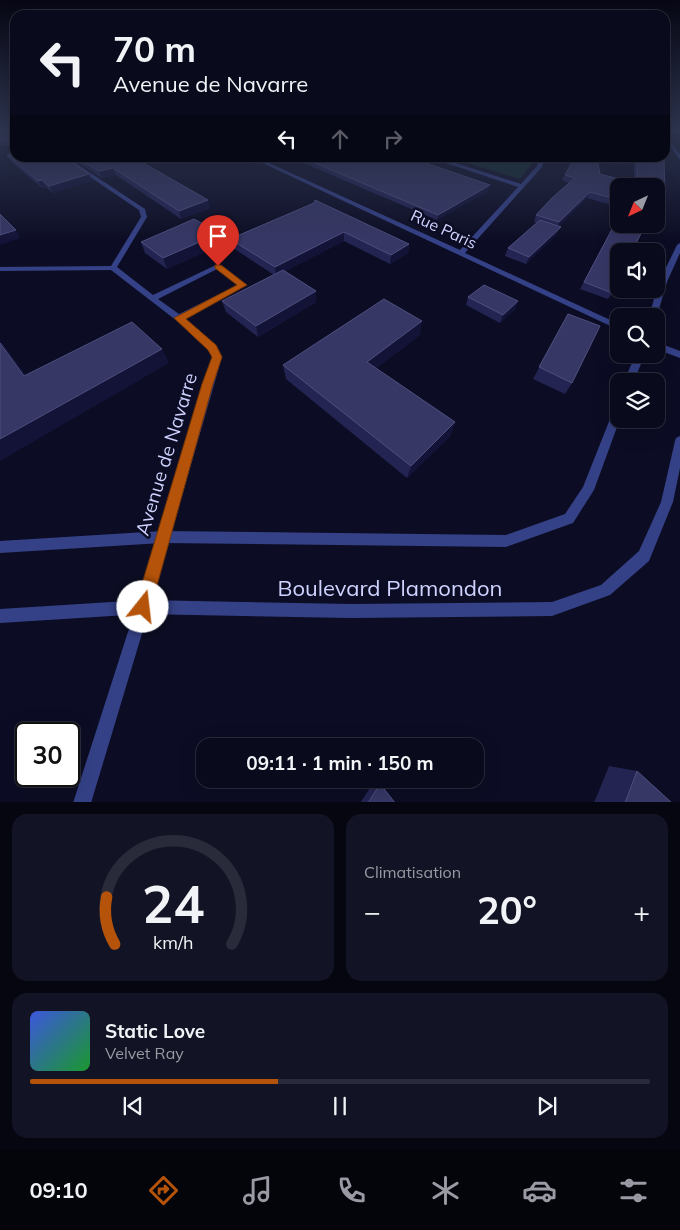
<!DOCTYPE html>
<html lang="fr">
<meta charset="utf-8">
<style>
body{margin:0;font-family:Mulish,sans-serif;background:#121324;color:#f1f3f6;height:100vh;display:flex;flex-direction:column;font-size:19px;white-space:nowrap}
*{box-sizing:border-box;margin:0}
p{font-size:16px;color:#999aa3}
.icon{flex:none;width:28px;height:28px;fill:none;stroke:currentColor;stroke-width:2;stroke-linecap:round;stroke-linejoin:round}
.map{position:relative;height:802px;overflow:hidden}
.drawer{display:flex;flex-direction:column;gap:12px;padding:12px;background:#05060f;flex:1}
.drawer>*{flex:none}
.guide{position:absolute;left:10px;top:10px;width:660px;height:152px;border-radius:15px;box-shadow:0 5px 20px #0002,0 0 0 1px #292b3a;background:#090a1b;color:#f1f3f6;overflow:hidden}
.needle{width:32px;rotate:223deg}
.buttons{position:absolute;left:610px;top:178px;display:grid;gap:10px}
.buttons a{display:grid;place-items:center;width:55px;height:55px;border-radius:10px;background:#090a1b;box-shadow:0 5px 20px #0002,0 0 0 1px #292b3a;font-size:25px}
.speed{position:absolute;left:15px;top:722px;display:flex;gap:10px;font-size:25px;font-weight:700;text-align:center}
.speed>*{display:grid;place-content:center;width:65px;height:65px;border-radius:50%;background:#090a1b;box-shadow:0 5px 20px #0002,0 0 0 1px #292b3a;line-height:1}
.speed .limit{border:2px solid #111;border-radius:8px;background:#fff;color:#111}
.pin{position:absolute;display:grid;place-items:center;width:42px;height:42px;color:#fff;margin:-51px -21px;border-radius:50% 50% 50% 0;rotate:-45deg;box-shadow:0 0 5px #0007}
.pin .icon{rotate:45deg}
.me{position:absolute;width:55px;margin:-28px;rotate:16deg;stroke-linejoin:round;filter:drop-shadow(0 0 4px #0008)}
.turn{display:flex;align-items:center;gap:18px;height:105px;padding:0 20px;font-size:22px}
.turn .icon{width:65px;height:65px;stroke-width:2.5}
.turn b{display:block;font-size:35px;line-height:42px}
.lanes{display:flex;align-items:center;height:48px;padding:0 20px;background:#0003;justify-content:center;gap:25px;direction:ltr}
.lanes .off{opacity:.35}
.big{font-size:38px;font-weight:700;line-height:1.1}
.drawer .tile{flex:1;display:flex;flex-direction:column;justify-content:center;gap:8px;min-width:0;padding:0 18px;border-radius:15px;background:#121324}
.drawer .dial{align-items:center;gap:0}
.dial svg{height:130px;overflow:visible;fill:none;stroke:#292b3a;stroke-width:7;stroke-linecap:round;text-anchor:middle}
.dial text{fill:#f1f3f6;stroke:none}
.song{display:flex;align-items:center;gap:15px}
.cover{width:60px;height:60px;border-radius:8px;background:linear-gradient(135deg,hsl(230 70% 55%),hsl(130 70% 35%))}
.played{height:5px;border-radius:2px;background:linear-gradient(90deg,#b45309 40%,#292b3a 40%)}
.keys{display:flex;justify-content:space-around;direction:ltr}
.heat{display:flex;justify-content:space-between;align-items:center;font-size:28px;direction:ltr}
.drawer .tiles{flex:1;display:grid;gap:12px;grid-template-columns:1fr 1fr}
.tile:last-child{grid-column:span 2}
.trip{position:absolute;left:196px;top:738px;width:288px;height:50px;border-radius:15px;background:#090a1b;box-shadow:0 5px 20px #0002,0 0 0 1px #292b3a;font-weight:700;line-height:50px;text-align:center}
.tabs{display:flex;height:80px;justify-content:space-around;align-items:center;background:#04040b;color:#999aa3}
.tabs .icon{width:35px;height:35px}
.tabs .selected{color:#b45309}
.tabs b{font-size:22px;color:#f1f3f6}
.map>svg:first-child{display:block}
</style>
<div class="map">
<svg width="680" height="803" viewBox="0 0 680 803">
<rect width="100%" height="100%" fill="#0c0d24"/>
<path fill="#0f2e27" d="M451,158H518L533,162L520,179Z"/>
<g fill="none" stroke-linecap="round" stroke-linejoin="round">
<path fill="#344186" fill-rule="evenodd" d="M665,131L680,132V134L665,133Z
M62,158H68L145,209L147,217L117,267L153,295L218,264L247,285L185,318L215,346L222,357L150,607L91,803H73L136,607L212,357L209,350L190,331L111,270L0,271V267L111,266L141,217L139,210ZM217,269L238,285L179,314L158,299Z
M252,158H258L460,250L518,187L434,159V158H440L521,184L537,166L540,158H544L542,167L465,253L619,324V330Z
M656,342L680,351V358L656,349Z"/>
<path fill="#344186" fill-rule="evenodd" d="M665,135L680,154V160L665,139Z
M680,243V253L667,282L657,316L656,317L649,316L659,282L677,245Z
M636,354H645L634,381H624Z
M619,405V419H620L594,490L573,523L506,547L162,543L0,553V541L162,531L506,535L565,514L583,487L614,409L615,406Z
M680,436V468L673,502L649,561L610,595L552,616L351,618L143,614L0,623V609L143,600L351,604L552,602L601,585L639,551L661,502L675,441L676,438Z"/>
</g>
<path fill="#242453" d="M0,130H15V146H0Z
M7,155L89,174L92,181L53,193L46,187L42,188L11,162Z
M70,158H135L210,208L181,219L116,175L102,178Z
M292,158H411L488,191L437,220Z
M634,158H664L665,194L619,186V207L587,198L559,226L557,234L526,264L505,256L508,248L537,223L534,222L536,215L569,183L562,180L565,175L600,174L634,183Z
M314,203L409,244L408,253L390,264L344,241L285,271L316,302L258,337L226,312L222,301L274,275L233,248L230,239Z
M619,213L651,224L645,233L642,232L612,293L608,299L580,289L614,225L612,224Z
M141,242L222,244L167,269L145,253Z
M468,297L518,301L515,309L500,323L466,305Z
M568,314L572,383L565,394L533,379Z
M420,335L376,368L455,422L450,436L407,478L286,379L283,365Z
M609,766L637,771L672,803H594Z
M376,779H377L396,803H360Z"/>
<path fill="#131338" d="M113,168L116,175L102,178L99,171Z
M89,174L92,181L53,193L49,186Z
M42,180L46,187L42,188L38,181Z
M490,185L488,191L437,220L438,215Z
M590,192L587,198L557,229L559,222Z
M208,200L210,208L181,219L179,211Z
M561,227L557,234L526,264L529,257Z
M16,230L20,238L0,245V235Z
M344,232V241L276,276L275,267Z
M220,233L222,244L167,269L163,258Z
M409,244L408,253L390,264L391,255Z
M316,291V302L258,337L256,326Z
M518,301L515,309L500,323L503,315Z
M422,321L420,335L366,376L367,362Z
M0,341L3,344L37,390L24,376L0,343Z
M162,349L169,363L0,461V439Z
M455,422L450,436L407,478L411,466Z"/>
<path fill="#363765" stroke="#4e4f7e" d="M0,130H15V140H0Z
M15,153V158H65L89,174L49,186L42,180L38,181L7,155Z
M77,158H135L208,200L179,211L113,168L99,171Z
M303,158H411L490,185L438,215Z
M574,158H597L600,174L637,184V158H664L665,194L656,212V186H619V200L590,192L559,222L536,215L553,197L575,178L565,175Z
M315,200L409,244L391,255L344,232L275,267L230,239L314,203Z
M619,213V224H651L649,227L645,226L632,251H619V278L612,293L584,282L618,218H616Z
M0,214L16,230L0,235Z
M194,219L220,233L163,258L141,242Z
M540,220L561,227L529,257L508,248Z
M283,270L316,291L256,326L222,301Z
M484,285L518,301L503,315L468,297Z
M384,299L422,321L367,362L455,422L411,466L283,365Z
M568,314L600,326L572,383L539,367Z
M132,322L162,349L0,439V343L24,376Z
M637,771L672,803H625Z
M380,784L395,803H368Z"/>
<linearGradient id="sky" x2="0" y2="1"><stop stop-color="#070714"/><stop offset="0.54" stop-color="#2e3550"/><stop offset="1" stop-color="#2e3550" stop-opacity="0"/></linearGradient>
<rect width="680" height="242" fill="url(#sky)"/>
<path fill="#b45309" stroke="#753606" d="M215,265H221L247,285L186,319L216,345L222,357L213,384L151,607L148,613L143,615L137,613L135,607L202,384L212,357L208,350L174,318L237,285L215,268Z"/>
<g text-anchor="middle" stroke-width="5" stroke-linejoin="round" paint-order="stroke">
<g font-size="16" fill="#cfd3ff" stroke="#0c0d24">
<text transform="translate(444 229) rotate(25)" y="6">Rue Paris</text>
</g>
<g font-size="19" fill="#cfd3ff" stroke="#0c0d24">
<text transform="translate(166 454) rotate(-73)" y="7">Avenue de Navarre</text>
</g>
<g font-size="22" fill="#cfd3ff" stroke="#0c0d24">
<text x="390" y="596">Boulevard Plamondon</text>
</g>
</g>
</svg>
<div class="buttons">
<a><svg class="needle" viewBox="-14 -14 28 28"><path d="M0-13l5 13h-10z" fill="#e53935"/><path d="M0 13l5-13h-10z" fill="#999aa3"/></svg></a>
<a><svg class="icon" aria-label="sound" viewBox="0 0 24 24"><path d="M4 9h4l5-4v14l-5-4H4zM17 9q2 3 0 6"/></svg></a>
<a><svg class="icon" aria-label="search" viewBox="0 0 24 24"><circle cx="10" cy="10" r="6"/><path d="M15 15l6 6"/></svg></a>
<a><svg class="icon" aria-label="layers" viewBox="0 0 24 24"><path d="M12 4l9 5-9 5-9-5zM3 14l9 5 9-5"/></svg></a>
</div>
<div class="speed"><div class="limit">30</div></div>
<div class="pin" style="left:218px;top:266px;background:#d93025"><svg class="icon" aria-label="arrive" viewBox="0 0 24 24"><path d="M6 21V4h12l-3 4 3 4H6"/></svg></div>
<svg class="me" style="left:143px;top:607px" viewBox="-20 -20 40 40"><circle r="19" fill="#fff"/><path d="M0-13L10 11 0 6-10 11z" fill="#b45309"/></svg>
<div class="trip">09:11 · 1 min · 150 m</div>
<div class="guide">
<div class="turn"><svg class="icon" aria-label="left" viewBox="0 0 24 24"><path d="M17 20v-9H6M10 6l-5 5 5 5"/></svg><div><b>70 m</b>Avenue de Navarre</div></div>
<div class="lanes"><svg class="icon" aria-label="left" viewBox="0 0 24 24"><path d="M17 20v-9H6M10 6l-5 5 5 5"/></svg><svg class="icon off" aria-label="ahead" viewBox="0 0 24 24"><path d="M12 20V5M6 11l6-6 6 6"/></svg><svg class="icon off" aria-label="right" viewBox="0 0 24 24"><path d="M7 20v-9h11M14 6l5 5-5 5"/></svg></div>
</div>
</div>
<section class="drawer">
<div class="tiles">
<div class="tile dial"><svg viewBox="0 0 100 80">
<path d="M14 69A42 42 0 1 1 86 69"/>
<path d="M14 69A42 42 0 0 1 9 40" stroke="#b45309"/>
<text x="50" y="56" font-size="32" font-weight="700">24</text>
<text x="50" y="72" font-size="11">km/h</text>
</svg></div>
<div class="tile"><p>Climatisation</p>
<div class="heat"><a>−</a><b class="big">20°</b><a>+</a></div>
</div>
<div class="tile">
<div class="song"><i class="cover"></i><div><b>Static Love</b><p>Velvet Ray</p></div></div>
<div class="played"></div>
<div class="keys"><svg class="icon" aria-label="previous" viewBox="0 0 24 24"><path d="M18 5L8 12l10 7zM5 5v14"/></svg><svg class="icon" aria-label="pause" viewBox="0 0 24 24"><path d="M8 5v14M16 5v14"/></svg><svg class="icon" aria-label="next" viewBox="0 0 24 24"><path d="M6 5l10 7-10 7zM19 5v14"/></svg></div>
</div>
</div>
</section>
<nav class="tabs">
<b>09:10</b>
<svg class="icon selected" aria-label="directions" viewBox="0 0 24 24"><path d="M12 3l9 9-9 9-9-9zM9 14v-3h6M13 9l2 2-2 2"/></svg>
<svg class="icon" aria-label="music" viewBox="0 0 24 24"><path d="M9 18V5l10-2v13"/><circle cx="6" cy="18" r="3"/><circle cx="16" cy="16" r="3"/></svg>
<svg class="icon" aria-label="phone" viewBox="0 0 24 24"><path d="M5 4h4l2 5-3 2q2 4 5 5l2-3 5 2v4C11 20 4 13 5 4z"/></svg>
<svg class="icon" aria-label="climate" viewBox="0 0 24 24"><path d="M12 3v18M4 7l16 10M4 17L20 7"/></svg>
<svg class="icon" aria-label="car" viewBox="0 0 24 24"><path d="M5 17H2v-5l4-1 3-4h7l3 4 3 1v5h-3M9 17h6M6 11h13"/><circle cx="7" cy="17" r="2"/><circle cx="17" cy="17" r="2"/></svg>
<svg class="icon" aria-label="filters" viewBox="0 0 24 24"><path d="M4 7h16M4 17h16"/><circle cx="9" cy="7" r="2"/><circle cx="15" cy="17" r="2"/></svg>
</nav>
